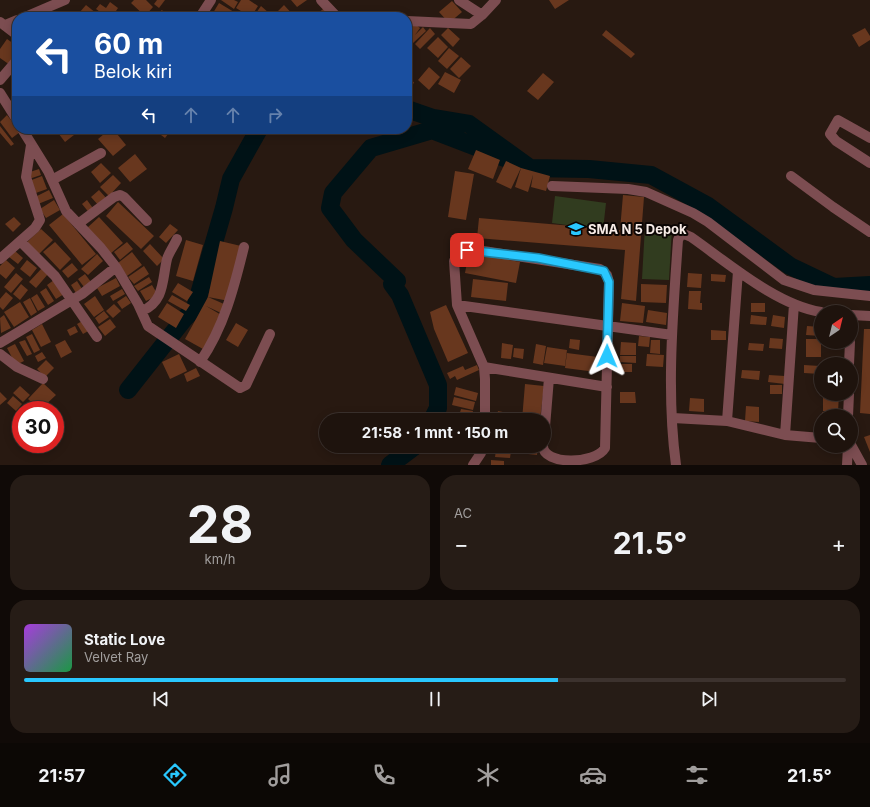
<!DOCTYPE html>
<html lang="id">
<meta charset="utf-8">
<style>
body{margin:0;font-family:Inter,sans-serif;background:#261c16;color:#f1f3f6;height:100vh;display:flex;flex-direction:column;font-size:15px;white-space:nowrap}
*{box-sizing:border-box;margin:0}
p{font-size:13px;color:#a19e9d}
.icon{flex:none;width:22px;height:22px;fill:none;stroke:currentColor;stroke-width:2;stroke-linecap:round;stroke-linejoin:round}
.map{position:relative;height:465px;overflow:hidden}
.details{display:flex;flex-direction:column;gap:10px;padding:10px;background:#100a07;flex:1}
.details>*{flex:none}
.guide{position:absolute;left:12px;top:12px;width:400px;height:122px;border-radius:16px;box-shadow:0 2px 10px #0003,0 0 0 1px #3c322e;background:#1a4fa0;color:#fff;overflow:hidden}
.needle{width:26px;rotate:35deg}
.controls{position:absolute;left:814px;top:305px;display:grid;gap:8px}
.controls a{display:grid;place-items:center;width:44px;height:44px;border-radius:50%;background:#1e130d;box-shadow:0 2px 10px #0003,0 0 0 1px #3c322e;font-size:20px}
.speed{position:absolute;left:12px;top:401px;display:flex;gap:8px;font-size:20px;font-weight:700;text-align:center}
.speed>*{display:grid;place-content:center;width:52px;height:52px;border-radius:50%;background:#1e130d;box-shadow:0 2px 10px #0003,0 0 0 1px #3c322e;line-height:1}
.speed .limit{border:6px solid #d22;background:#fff;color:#111}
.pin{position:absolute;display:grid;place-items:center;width:34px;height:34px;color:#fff;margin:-17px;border-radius:8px;box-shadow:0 2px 6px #0006}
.me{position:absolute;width:44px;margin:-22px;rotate:1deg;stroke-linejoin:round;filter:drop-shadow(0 0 3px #0008)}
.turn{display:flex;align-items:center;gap:14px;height:84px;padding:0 16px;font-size:18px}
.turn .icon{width:52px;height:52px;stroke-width:2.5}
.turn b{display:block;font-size:28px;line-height:34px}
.lanes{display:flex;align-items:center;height:38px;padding:0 16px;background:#0003;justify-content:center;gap:20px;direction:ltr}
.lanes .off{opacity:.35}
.big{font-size:30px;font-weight:700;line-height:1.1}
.details .card{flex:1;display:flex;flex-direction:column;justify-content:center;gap:6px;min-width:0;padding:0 14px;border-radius:16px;background:#261c16}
.details .dial{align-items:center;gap:0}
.dial b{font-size:52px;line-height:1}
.song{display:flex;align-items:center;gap:12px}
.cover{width:48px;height:48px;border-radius:6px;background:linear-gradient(135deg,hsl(280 70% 55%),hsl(140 70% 35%))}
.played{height:4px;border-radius:2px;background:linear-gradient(90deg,#29c8ff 65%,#3c322e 65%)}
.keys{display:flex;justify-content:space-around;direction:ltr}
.heat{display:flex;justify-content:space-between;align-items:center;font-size:22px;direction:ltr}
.details .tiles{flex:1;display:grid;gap:10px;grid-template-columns:1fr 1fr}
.card:last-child{grid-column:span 2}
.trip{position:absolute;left:319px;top:413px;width:232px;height:40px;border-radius:20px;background:#1e130d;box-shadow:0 2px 10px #0003,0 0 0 1px #3c322e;font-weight:700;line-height:40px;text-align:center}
.dock{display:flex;height:64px;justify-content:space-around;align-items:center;background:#0c0805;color:#a19e9d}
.dock .icon{width:28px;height:28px}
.dock .active{color:#29c8ff}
.dock b{font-size:18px;color:#f1f3f6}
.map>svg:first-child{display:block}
</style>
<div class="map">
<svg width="870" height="465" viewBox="0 0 870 465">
<rect width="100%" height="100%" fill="#281911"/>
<path fill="#313c1f" d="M555,196L606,203L603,230L552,223Z
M645,226L672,228L669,280L642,279Z"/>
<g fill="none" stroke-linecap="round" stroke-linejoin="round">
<path stroke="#001216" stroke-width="18" d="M407,109L433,118L469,124L530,168L589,169L651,175L708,206L790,266L834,287L870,285
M128,390L184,319L195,308L224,208L231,179L259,129
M432,420L438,408V385L400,295L392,284L397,281L354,240L330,208L333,193L371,148L432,130L505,158
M390,465L415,446"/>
</g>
<path fill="#68371e" d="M134,0H146L153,7L145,16L131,3Z
M157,0H165L159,8L154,4Z
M221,0H234L238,2L234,9Z
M241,0H249L258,6L251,17L236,8Z
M291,0H307L297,7Z
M549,0H569L555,9Z
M452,1L462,12L449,23L439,12Z
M110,2L118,8L112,17H107L96,9L100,4L106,8Z
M219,3L234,12L231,17H218L213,13Z
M86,5L96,13L93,17H84L79,13Z
M284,5L295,17H275L274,15Z
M261,6L269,13L266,17H253Z
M327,6L336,17H313Z
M162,10L168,17H153Z
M415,24L420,28L415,35L423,27L426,31L413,43L407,37V32Z
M430,28L435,34L420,49L415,44Z
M448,28L460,39L453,47L441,35Z
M865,28L870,36V40L859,47L852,35Z
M606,30L635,54L631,58L602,35Z
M438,37L448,47L438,58L427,48Z
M7,39L17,46V54L10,65L0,58V49Z
M449,48L459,56L447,69L438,61Z
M461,57L471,66L459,78L450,69Z
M429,67L440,77L429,90L418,80Z
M445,72L461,80L454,93L438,84Z
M543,73L554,82L538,100L527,91Z
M407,80L414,82L409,95H407Z
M7,115L20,132L12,138L0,122Z
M0,126L14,144L11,146L0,133Z
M55,129H69L74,135L65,142Z
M110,129H113L126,145L113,156L98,139Z
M153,129H172L165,138Z
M476,150L500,160L493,179L468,169Z
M135,154L147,169L130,182L118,168Z
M506,161L521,168L511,189L496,182Z
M101,163L111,173L100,183L91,172Z
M521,168L550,176L546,191L531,187L533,175L528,192L515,187Z
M39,169L41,175L29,179L27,173Z
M455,171L474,174L466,220L448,217Z
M113,175L121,183L109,196L100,187Z
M42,176L47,189L33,194L29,181Z
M49,190L53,198L38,204L35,197Z
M99,190L107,199L99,206L91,197Z
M623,195L644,197L636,301L621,299L625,250L477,238L479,218L620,230Z
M54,200L60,210L46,218L40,209Z
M87,200L95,211L91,215L82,204Z
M118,202L154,236L141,249L106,216Z
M63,214L96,254L82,265L49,225Z
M14,217L21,224L13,232L5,224Z
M99,217L123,243L110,254L87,228Z
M170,224L178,230L166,243L159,237Z
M41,229L53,240L39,254L27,242Z
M186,240L203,245L193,281L176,276Z
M220,241L241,246L229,301L208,297Z
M55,242L71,259L60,270L43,252Z
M127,242L133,249L120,260L114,252Z
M150,244L164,259L157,266L143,251Z
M15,251L23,258L18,264L9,257Z
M132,252L142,265L127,276L118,263Z
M469,252L520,262L516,283L465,273Z
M97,254L103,261L88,275L81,269Z
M6,260L15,268L6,279L0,274V266Z
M27,260L37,268L30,277L20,269Z
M72,263L78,270L68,278L62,271Z
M144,266L149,274L134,284L128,277Z
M42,268L48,274L36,288L29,282Z
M16,273L23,279L11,293L4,287Z
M688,273L702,274L701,288L687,287Z
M85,274L91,282L84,287L78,279Z
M711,274L726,275L725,282L711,281Z
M149,277L152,282L138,291L134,286Z
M116,278L120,286L102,296L97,288Z
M473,279L508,283L506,301L471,297Z
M54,280L64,294L56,299L47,285Z
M77,281L82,289L76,293L71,285Z
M178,283L193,292L187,301L172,292Z
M21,284L28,290L20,300L13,294Z
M641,284L667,285L666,303L641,302Z
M152,285L158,295L146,301L140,291Z
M46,288L54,301L48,305L40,292Z
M122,289L125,294L113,301L110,296Z
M689,291H701L700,303H702V310L688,309Z
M6,292L13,298L3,310L0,307V299Z
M37,294L45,307L38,311L31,298Z
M172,295L190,305L186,311L168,301Z
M95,296L104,310L94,317L84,304Z
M126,296L131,303L122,309L117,302Z
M208,297L224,304L221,313L206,306L223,316L203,349L185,339Z
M30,298L37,312L31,316L23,302Z
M20,302L29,317L14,327L4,312Z
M167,303L184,314L176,328L158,317Z
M622,303L645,306L643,323L620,321Z
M751,303H765V312H751Z
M114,304L121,311L113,318L106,311Z
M446,305L468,353L448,362L434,329L430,312Z
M648,310L667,313L666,325L646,322Z
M104,311L109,317L99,324L95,318Z
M4,315L11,328L1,333L0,318Z
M751,315L767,317L766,325L750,324Z
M773,315L785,317L784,328L771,326Z
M110,319L116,327L105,336L98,327Z
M84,320L90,330L83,334L77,324Z
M236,323L248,330L238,347L226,340Z
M42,324L51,342L41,347L32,330Z
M75,326L78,332L70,336L67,330Z
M807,326L821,327V336L806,335Z
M864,329H870V414L860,413Z
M711,330L726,331V340H711Z
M32,334L40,350L34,353L26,337Z
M639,336L650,337L649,347L638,346Z
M770,338L783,339L782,349L769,348Z
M570,339L580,340L579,350L569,348Z
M806,339H821V357H806Z
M25,340L32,354L27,356L19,342Z
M65,340L72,352L61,358L55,345Z
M651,340H660V354L650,353Z
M621,342L636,343V355H620Z
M825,342H842V346L825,347Z
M502,343L513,345L511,359L501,358Z
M749,343L764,344L763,351L748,350Z
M15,344L24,361L16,365L7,348Z
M536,344L546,346L543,365L533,363Z
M547,347L567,350L565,366L544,363Z
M514,348L524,349L523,359L513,357Z
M42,352L46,358L38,362L35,356Z
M567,353L598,357L596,372L565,368Z
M179,354L187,371L170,379L162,362Z
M647,354L664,355L663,367L646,366Z
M620,356H636V363L620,362Z
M46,360L54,368L45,377L37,369Z
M618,364H632V372H618Z
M477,365L479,370L457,380L455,376L450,379L447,373L463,366L465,370Z
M804,365L820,366V374L804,373Z
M196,368L200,376L187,382L184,374Z
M742,370L760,371L759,380L741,378Z
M769,375L785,376V384L768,382Z
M43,383L56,395L40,410L28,399Z
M525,384L544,386L540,420H522Z
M770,385H782V394H770Z
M20,386L30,395L23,402L13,393Z
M456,387L478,393L476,401L454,395Z
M0,392L7,399L0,405Z
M620,392H635L636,403H620Z
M823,394H839L838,412L823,411Z
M13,396L22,404L16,411L7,403Z
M454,397L475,402L473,410L452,405Z
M690,398L704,399V412L689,411Z
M746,406L759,407V422L745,421Z
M461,409L473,411L471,419L459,416Z
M498,411L512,414L511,420H496Z
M822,412L839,413V416H822Z
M445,416L460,419V418L467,420H444Z
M870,435V452L864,437Z
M520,446H538L537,455L519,453Z
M496,450L511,451L510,458L495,457Z
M491,460L504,461V465H491Z"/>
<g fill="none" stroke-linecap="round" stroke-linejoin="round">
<path stroke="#7c4d51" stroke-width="10" d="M321,0L337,17
M459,0L482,15
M25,17L65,0
M200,17L211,0
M407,21L471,24L482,15L496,0
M0,22L17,35
M5,25L17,20
M0,80L17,60
M0,93L17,120
M22,129L48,171L66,211L101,248L116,267L138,304L148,326L240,388L246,385L270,334
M870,138L838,120L830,134L836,141L870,163
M791,176L833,207L870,232
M52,180L101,153
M552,186L628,189L646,192L693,213L708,222L784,280L814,290L870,296
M78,224L114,197L120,195L124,197L147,221
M21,242L55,276L97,337
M0,259L35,228L40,220L26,177L31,145
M457,305L672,335
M142,311C165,301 162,280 167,259C169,252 174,246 177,239
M851,315L870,316
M0,343L82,294L116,267
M0,354L17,367L43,379
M200,362C224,327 234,288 244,247
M849,364L850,342
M484,367L607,387
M848,416L849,394
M673,418L727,421L785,435L821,438
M485,420V379L484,367L457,305L454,261C460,250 466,249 477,250L600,269L607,275L609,282L605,448C595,465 543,465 543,446
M727,421L738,271
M785,435L794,304
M544,439L549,378
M851,445L862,465
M473,465L481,453L483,446
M676,465C666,392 673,313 678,240L680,236L684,234L691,237C727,262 776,305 821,312
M847,465L848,446"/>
</g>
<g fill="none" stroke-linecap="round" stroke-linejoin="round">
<defs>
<path id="route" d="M467,250L538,258L604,271L609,282L607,356"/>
</defs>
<use href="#route" stroke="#1b82a6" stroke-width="10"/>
<use href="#route" stroke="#29c8ff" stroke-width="7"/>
</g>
<defs>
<symbol id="school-bare" viewBox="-9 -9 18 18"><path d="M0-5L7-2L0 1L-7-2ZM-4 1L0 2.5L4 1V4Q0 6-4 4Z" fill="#29c8ff" stroke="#0c0604" stroke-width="2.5" paint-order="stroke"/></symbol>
</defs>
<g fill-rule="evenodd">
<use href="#school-bare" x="565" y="218" width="22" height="22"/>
</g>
<g text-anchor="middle" stroke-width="4" stroke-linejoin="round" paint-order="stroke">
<g font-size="13" font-weight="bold" fill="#f7ebe6" stroke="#0c0604" text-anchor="start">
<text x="588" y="234">SMA N 5 Depok</text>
</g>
</g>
</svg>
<div class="controls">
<a><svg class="needle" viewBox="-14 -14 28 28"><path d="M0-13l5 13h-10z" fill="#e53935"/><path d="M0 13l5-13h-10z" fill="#a19e9d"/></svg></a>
<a><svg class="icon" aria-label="sound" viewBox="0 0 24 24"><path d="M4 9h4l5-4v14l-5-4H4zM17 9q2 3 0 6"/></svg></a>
<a><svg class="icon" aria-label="search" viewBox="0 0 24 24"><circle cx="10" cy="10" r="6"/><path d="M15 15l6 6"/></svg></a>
</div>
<div class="speed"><div class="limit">30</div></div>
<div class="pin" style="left:467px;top:250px;background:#d93025"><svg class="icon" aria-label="arrive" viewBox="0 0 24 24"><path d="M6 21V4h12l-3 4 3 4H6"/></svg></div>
<svg class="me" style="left:607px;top:356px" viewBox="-20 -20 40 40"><path d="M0-17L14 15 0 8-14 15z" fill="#29c8ff" stroke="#fff" stroke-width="4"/></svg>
<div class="trip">21:58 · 1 mnt · 150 m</div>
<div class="guide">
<div class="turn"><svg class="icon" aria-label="left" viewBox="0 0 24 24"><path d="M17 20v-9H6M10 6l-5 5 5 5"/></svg><div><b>60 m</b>Belok kiri</div></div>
<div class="lanes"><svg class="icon" aria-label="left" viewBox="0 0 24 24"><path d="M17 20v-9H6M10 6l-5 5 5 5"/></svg><svg class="icon off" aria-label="ahead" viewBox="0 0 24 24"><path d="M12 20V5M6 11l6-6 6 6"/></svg><svg class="icon off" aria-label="ahead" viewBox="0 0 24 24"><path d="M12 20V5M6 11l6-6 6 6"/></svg><svg class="icon off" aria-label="right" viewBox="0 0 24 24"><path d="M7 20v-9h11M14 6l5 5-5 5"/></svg></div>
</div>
</div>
<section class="details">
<div class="tiles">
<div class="card dial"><b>28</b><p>km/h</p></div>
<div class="card"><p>AC</p>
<div class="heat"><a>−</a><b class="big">21.5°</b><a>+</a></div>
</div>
<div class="card">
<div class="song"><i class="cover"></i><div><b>Static Love</b><p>Velvet Ray</p></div></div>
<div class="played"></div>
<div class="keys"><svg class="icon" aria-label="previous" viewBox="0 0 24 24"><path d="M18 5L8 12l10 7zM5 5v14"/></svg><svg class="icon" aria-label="pause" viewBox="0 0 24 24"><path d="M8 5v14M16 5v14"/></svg><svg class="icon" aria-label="next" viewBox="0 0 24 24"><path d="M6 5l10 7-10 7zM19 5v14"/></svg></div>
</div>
</div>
</section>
<nav class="dock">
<b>21:57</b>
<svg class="icon active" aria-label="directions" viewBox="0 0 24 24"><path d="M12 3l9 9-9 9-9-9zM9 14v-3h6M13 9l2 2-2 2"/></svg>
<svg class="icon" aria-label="music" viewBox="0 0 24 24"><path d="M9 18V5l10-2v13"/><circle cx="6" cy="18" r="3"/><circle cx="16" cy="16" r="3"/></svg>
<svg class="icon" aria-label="phone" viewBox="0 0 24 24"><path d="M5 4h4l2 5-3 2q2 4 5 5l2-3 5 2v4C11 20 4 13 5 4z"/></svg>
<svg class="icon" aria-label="climate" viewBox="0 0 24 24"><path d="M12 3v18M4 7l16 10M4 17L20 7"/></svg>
<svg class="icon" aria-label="car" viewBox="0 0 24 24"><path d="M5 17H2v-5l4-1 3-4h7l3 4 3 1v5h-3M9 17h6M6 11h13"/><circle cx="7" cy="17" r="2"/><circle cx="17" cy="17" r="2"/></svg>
<svg class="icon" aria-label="filters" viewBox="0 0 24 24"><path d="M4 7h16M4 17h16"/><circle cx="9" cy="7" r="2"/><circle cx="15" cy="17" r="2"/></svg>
<b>21.5°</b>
</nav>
